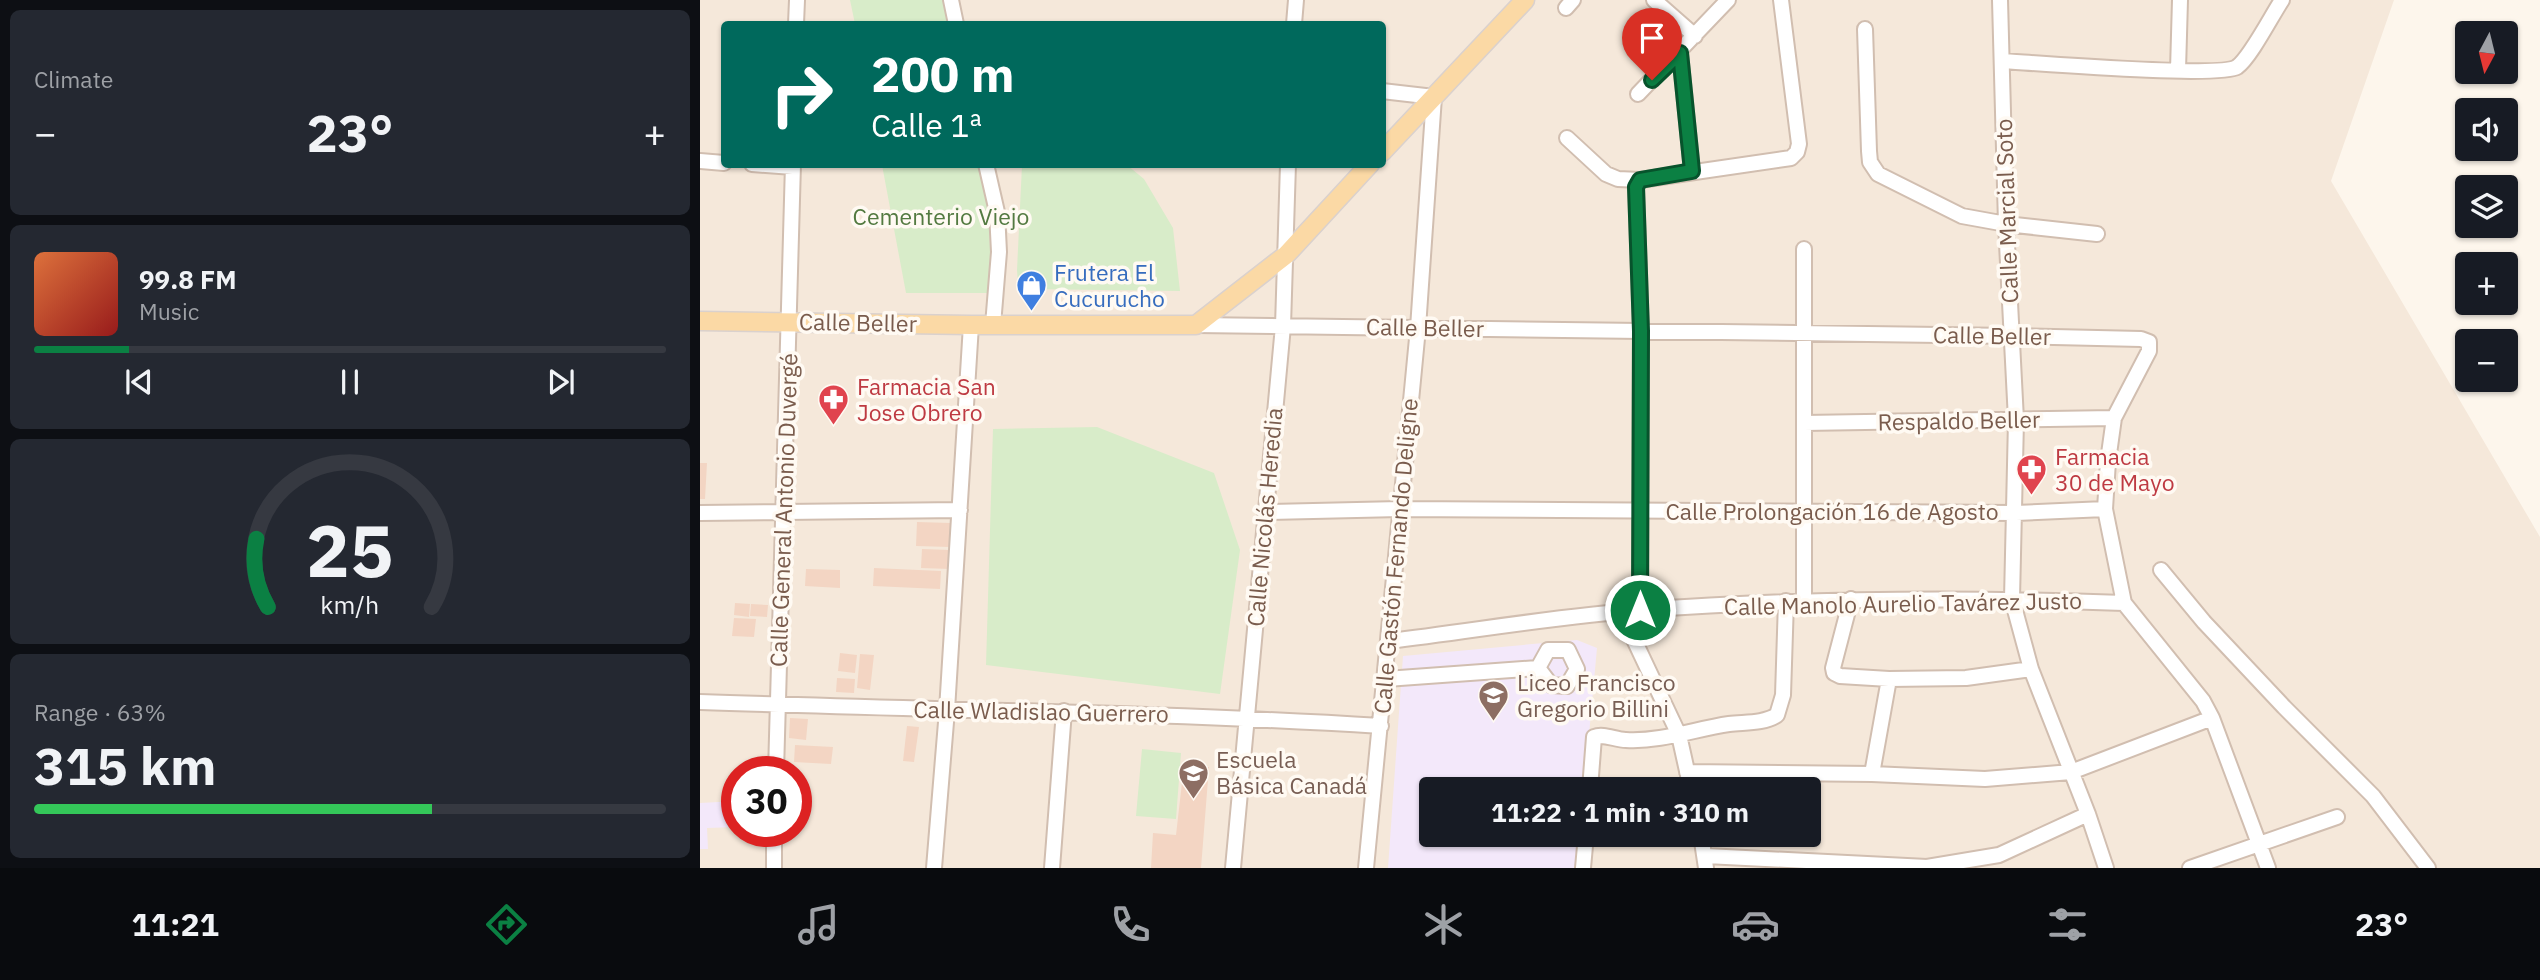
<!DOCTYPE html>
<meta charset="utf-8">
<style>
body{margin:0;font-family:"IBM Plex Sans",sans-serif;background:#242831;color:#f1f3f6;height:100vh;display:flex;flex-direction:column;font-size:26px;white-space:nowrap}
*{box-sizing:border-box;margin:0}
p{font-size:23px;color:#9ea1a6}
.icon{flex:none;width:38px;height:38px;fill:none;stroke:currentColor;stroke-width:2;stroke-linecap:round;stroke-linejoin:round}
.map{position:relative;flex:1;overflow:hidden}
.details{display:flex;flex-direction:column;gap:10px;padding:10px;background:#0d0f14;width:700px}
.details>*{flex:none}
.guide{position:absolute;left:21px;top:21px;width:665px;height:147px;border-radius:7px;box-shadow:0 2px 5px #0004;background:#00695c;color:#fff;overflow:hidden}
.needle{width:46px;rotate:187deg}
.buttons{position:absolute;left:1755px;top:21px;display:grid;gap:14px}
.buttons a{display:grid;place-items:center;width:63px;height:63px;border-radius:7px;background:#171b24;box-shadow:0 2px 5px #0004;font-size:35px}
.speed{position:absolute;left:21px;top:756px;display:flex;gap:14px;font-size:35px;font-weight:700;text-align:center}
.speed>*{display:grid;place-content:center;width:91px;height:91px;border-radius:50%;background:#171b24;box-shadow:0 2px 5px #0004;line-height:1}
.speed .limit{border:10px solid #d22;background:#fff;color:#111}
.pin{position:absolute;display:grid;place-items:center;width:60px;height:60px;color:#fff;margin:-72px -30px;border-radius:50% 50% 50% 0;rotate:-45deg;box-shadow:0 0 7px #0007}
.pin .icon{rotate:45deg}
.me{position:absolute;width:77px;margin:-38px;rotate:0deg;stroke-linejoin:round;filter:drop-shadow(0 0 5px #0008)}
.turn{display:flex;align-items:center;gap:24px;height:147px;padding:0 35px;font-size:32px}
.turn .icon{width:91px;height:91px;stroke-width:2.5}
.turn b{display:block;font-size:49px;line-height:60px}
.big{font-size:52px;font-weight:800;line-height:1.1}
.details .widget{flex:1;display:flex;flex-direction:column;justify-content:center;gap:10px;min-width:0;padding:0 24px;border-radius:10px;background:#242831}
.details .dial{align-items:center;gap:0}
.dial svg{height:182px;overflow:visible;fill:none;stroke:#363941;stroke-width:7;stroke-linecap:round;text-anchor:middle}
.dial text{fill:#f1f3f6;stroke:none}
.song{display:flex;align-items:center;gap:21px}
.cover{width:84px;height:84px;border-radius:10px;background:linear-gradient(135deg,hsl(20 70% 55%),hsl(0 70% 35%))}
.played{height:7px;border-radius:4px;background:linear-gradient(90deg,#0b8043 15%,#363941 15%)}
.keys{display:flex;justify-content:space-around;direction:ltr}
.heat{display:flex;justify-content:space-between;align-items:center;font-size:38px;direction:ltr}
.charge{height:10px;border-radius:5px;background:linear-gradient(90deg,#34c759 63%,#363941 0)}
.trip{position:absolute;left:719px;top:777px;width:402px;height:70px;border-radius:7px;background:#171b24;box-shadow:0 2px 5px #0004;font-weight:800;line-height:70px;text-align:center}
.tab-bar{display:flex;height:112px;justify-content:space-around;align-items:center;background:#090b0e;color:#9ea1a6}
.tab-bar .icon{width:49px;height:49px}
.tab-bar .active{color:#0b8043}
.tab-bar b{font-size:32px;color:#f1f3f6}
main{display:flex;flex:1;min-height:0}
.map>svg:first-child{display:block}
</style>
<main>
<section class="details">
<div class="widget"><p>Climate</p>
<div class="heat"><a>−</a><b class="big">23°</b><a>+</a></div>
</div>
<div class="widget">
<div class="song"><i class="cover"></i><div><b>99.8 FM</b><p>Music</p></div></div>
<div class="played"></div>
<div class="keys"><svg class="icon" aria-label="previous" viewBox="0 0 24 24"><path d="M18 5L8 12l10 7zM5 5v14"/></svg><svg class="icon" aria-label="pause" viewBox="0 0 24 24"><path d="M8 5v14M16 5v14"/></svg><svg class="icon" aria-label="next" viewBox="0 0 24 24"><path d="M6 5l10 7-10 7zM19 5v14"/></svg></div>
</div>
<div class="widget dial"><svg viewBox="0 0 100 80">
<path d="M14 69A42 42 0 1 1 86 69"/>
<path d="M14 69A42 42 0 0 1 9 39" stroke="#0b8043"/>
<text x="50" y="56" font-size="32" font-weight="700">25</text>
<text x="50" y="72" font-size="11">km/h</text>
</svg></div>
<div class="widget"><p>Range · 63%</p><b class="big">315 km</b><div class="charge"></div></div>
</section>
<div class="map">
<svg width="1840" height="868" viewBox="0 0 1840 868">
<rect width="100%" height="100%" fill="#fdf6ec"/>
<path fill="#f5e8da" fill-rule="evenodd" d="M0,0H1694L1631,181L1840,537V868H0ZM24,24H682V164H24ZM37,772H96V831H37ZM732,789H1110V835H732Z"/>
<path fill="#f3e8fa" d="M877,640L897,648L884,789H732V835H880L877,868H688L703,656Z
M37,801V827L7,828L8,849H0V803Z"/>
<path fill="#d8ecc9" d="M150,0H245L250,24H155Z
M182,165H280L288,201L292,293H206Z
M322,165H427L444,179L473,228L480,291L325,289L318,284L317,270Z
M397,427L514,473L540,550L520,694L286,665L293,429Z
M442,749L481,753L476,819L436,816Z"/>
<path fill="#f3d5c3" d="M0,463H7L5,499H0Z
M217,522L251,523L250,547L216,546Z
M222,549L250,550V569L221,568Z
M174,568L241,571L240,589L173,586Z
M106,569L140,570V588L105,586Z
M35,603L50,604L49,617L34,615Z
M51,604L68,605L67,617L50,616Z
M34,618L56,619L54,637L32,636Z
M140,653L157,655L155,673L138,671Z
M160,654L174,655L170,690L157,688Z
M137,678L155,679L154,693L136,692Z
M90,718L108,719L106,740L89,738Z
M207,726L219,727L214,762L203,761Z
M95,745L133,747L131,764L94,762Z
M484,765L509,767L501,868H451L453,833L476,835Z"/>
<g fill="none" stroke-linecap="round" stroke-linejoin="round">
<defs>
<path id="minor" d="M251,0L256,24
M954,0L995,36
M1300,0L1306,224L1316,420L1312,599L1331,669L1388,814L1406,868
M866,8L873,0
M96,24L97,0
M594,24L596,0
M1165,29L1169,151L1170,162L1178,174L1262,216L1306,224L1397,234
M980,53L992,171
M1302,61C1335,63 1520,78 1537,67C1550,58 1572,15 1582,0
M1478,70L1480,0
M938,94L1028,0
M867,138L906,174L918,179L940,180L1091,158L1097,152L1099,144L1081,0
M0,161L24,163
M52,164L93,167
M286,164L297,212L299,252L293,325
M496,325L1312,336L1441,339L1449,342V351L1414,418L1408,461L1405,509L1424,603L1503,701L1512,718L1568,868
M1104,423L1414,418
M565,512L700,509L1316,513L1405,509
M0,513L260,510
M1461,570L1504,622L1584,707L1673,796L1728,868
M1151,599L1133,668L1134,673L1140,676L1189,679L1266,678L1331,669
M1104,600V249
M940,610L941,331L936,187L940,180
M921,612L979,735L991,789
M689,641C773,631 858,616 942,610C1103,598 1263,597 1424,603
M848,650H868L877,669L867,686L851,685L838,668Z
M686,679L838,668
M0,702C227,710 454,712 681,726
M76,772L93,164
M987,772L1172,774L1285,779L1371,772L1512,718
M1172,774L1189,679
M890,789L894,737C904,733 915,740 926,740C961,742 995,729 1029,724C1045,722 1063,724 1077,715L1083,695L1086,601
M1001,835L1006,868
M1006,856L1227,867L1299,855L1388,814
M74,868V831
M234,868L247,710L271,325
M352,868L364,711
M533,868L583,326L588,164
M666,868L718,328L734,97L682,91
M883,868L886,835
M1490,868L1637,817"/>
<path id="major" d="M682,152L825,0
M0,321L271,325H496L586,255L670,164"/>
</defs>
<use href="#minor" stroke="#d1beb0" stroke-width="18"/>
<use href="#major" stroke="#dad1cd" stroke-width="21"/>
<use href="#minor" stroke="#fff" stroke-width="14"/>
<use href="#major" stroke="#fbd9a5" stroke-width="18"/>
</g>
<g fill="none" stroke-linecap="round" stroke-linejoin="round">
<defs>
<path id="route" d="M940,610L941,331L936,187L940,180L992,171L980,53L952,80"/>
</defs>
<use href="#route" stroke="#07532c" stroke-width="18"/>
<use href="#route" stroke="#0b8043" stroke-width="12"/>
</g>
<defs>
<symbol id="shop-pin" viewBox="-11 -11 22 30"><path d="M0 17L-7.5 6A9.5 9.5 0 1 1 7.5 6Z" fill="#3f7fe0" stroke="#fffaf3"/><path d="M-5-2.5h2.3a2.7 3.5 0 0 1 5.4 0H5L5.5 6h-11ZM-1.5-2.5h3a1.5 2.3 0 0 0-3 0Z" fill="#fff"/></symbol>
<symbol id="pharmacy-pin" viewBox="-11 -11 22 30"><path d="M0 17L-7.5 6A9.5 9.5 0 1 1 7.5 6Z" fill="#e0444e" stroke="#fffaf3"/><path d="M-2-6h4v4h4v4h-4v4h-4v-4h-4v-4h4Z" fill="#fff"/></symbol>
<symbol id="school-pin" viewBox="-11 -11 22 30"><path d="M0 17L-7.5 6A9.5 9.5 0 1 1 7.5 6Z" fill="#8d6e63" stroke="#fffaf3"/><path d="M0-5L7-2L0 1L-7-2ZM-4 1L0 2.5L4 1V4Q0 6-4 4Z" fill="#fff"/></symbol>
</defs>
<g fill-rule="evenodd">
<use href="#shop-pin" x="314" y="268" width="35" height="47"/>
<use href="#pharmacy-pin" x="116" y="382" width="35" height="47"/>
<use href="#pharmacy-pin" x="1314" y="452" width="35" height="47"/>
<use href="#school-pin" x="776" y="678" width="35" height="47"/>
<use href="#school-pin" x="476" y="756" width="35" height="47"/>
</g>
<g text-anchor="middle" stroke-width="7" stroke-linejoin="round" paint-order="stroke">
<g font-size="23" fill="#7a5c4d" stroke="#fffaf3">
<text transform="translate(1307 211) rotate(-92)" y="8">Calle Marcial Soto</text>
<text transform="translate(158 323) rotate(1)" y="8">Calle Beller</text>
<text transform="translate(725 328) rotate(1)" y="8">Calle Beller</text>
<text transform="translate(1292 336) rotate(1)" y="8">Calle Beller</text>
<text transform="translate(1259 421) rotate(-1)" y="8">Respaldo Beller</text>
<text transform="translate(84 510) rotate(-88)" y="8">Calle General Antonio Duvergé</text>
<text x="1132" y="520">Calle Prolongación 16 de Agosto</text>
<text transform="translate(565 517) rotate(-85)" y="8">Calle Nicolás Heredia</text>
<text transform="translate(696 556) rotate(-85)" y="8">Calle Gastón Fernando Deligne</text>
<text transform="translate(1203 604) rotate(-1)" y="8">Calle Manolo Aurelio Tavárez Justo</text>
<text transform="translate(341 712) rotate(1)" y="8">Calle Wladislao Guerrero</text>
</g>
<g font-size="23" fill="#537a41" stroke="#fffaf3">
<text x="241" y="225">Cementerio Viejo</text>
</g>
<g font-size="23" fill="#366cbe" stroke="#fffaf3" text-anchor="start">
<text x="354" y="281">Frutera El<tspan x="354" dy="26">Cucurucho</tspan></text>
</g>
<g font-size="23" fill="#be3a42" stroke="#fffaf3" text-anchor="start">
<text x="157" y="395">Farmacia San<tspan x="157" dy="26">Jose Obrero</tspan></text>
<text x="1355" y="465">Farmacia<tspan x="1355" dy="26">30 de Mayo</tspan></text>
</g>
<g font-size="23" fill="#785e54" stroke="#fffaf3" text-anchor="start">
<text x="817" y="691">Liceo Francisco<tspan x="817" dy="26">Gregorio Billini</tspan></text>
<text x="516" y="768">Escuela<tspan x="516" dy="26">Básica Canadá</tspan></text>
</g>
</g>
</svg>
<div class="buttons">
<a><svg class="needle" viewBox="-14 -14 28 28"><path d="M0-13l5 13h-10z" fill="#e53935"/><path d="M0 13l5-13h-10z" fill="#9ea1a6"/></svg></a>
<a><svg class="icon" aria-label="sound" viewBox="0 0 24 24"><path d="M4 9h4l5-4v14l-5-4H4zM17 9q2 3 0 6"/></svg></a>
<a><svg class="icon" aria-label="layers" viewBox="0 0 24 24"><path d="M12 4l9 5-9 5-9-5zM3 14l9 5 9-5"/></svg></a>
<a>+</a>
<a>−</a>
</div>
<div class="speed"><div class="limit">30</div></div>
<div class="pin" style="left:952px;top:80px;background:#d93025"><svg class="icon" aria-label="arrive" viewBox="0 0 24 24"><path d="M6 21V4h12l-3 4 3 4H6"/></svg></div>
<svg class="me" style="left:940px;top:610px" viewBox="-20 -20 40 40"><circle r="17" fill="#0b8043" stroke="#fff" stroke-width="3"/><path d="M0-11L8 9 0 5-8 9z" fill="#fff"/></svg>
<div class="trip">11:22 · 1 min · 310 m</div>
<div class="guide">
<div class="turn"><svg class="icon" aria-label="right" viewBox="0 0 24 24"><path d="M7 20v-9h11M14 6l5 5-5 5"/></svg><div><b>200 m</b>Calle 1ª</div></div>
</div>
</div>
</main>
<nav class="tab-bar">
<b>11:21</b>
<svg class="icon active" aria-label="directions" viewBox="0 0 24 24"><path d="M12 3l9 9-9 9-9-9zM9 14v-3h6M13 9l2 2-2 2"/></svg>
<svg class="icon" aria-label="music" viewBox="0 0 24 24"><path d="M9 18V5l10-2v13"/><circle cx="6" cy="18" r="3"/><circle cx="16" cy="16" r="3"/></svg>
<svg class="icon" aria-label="phone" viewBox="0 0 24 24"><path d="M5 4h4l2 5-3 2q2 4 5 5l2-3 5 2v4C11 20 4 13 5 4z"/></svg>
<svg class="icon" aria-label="climate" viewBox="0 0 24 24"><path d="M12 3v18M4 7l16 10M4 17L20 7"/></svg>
<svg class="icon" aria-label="car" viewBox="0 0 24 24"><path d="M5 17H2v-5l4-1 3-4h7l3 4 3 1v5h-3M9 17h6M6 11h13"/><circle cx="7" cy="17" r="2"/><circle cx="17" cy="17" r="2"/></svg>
<svg class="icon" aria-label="filters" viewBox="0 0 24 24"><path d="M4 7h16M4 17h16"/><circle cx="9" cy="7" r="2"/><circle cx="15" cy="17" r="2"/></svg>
<b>23°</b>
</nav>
